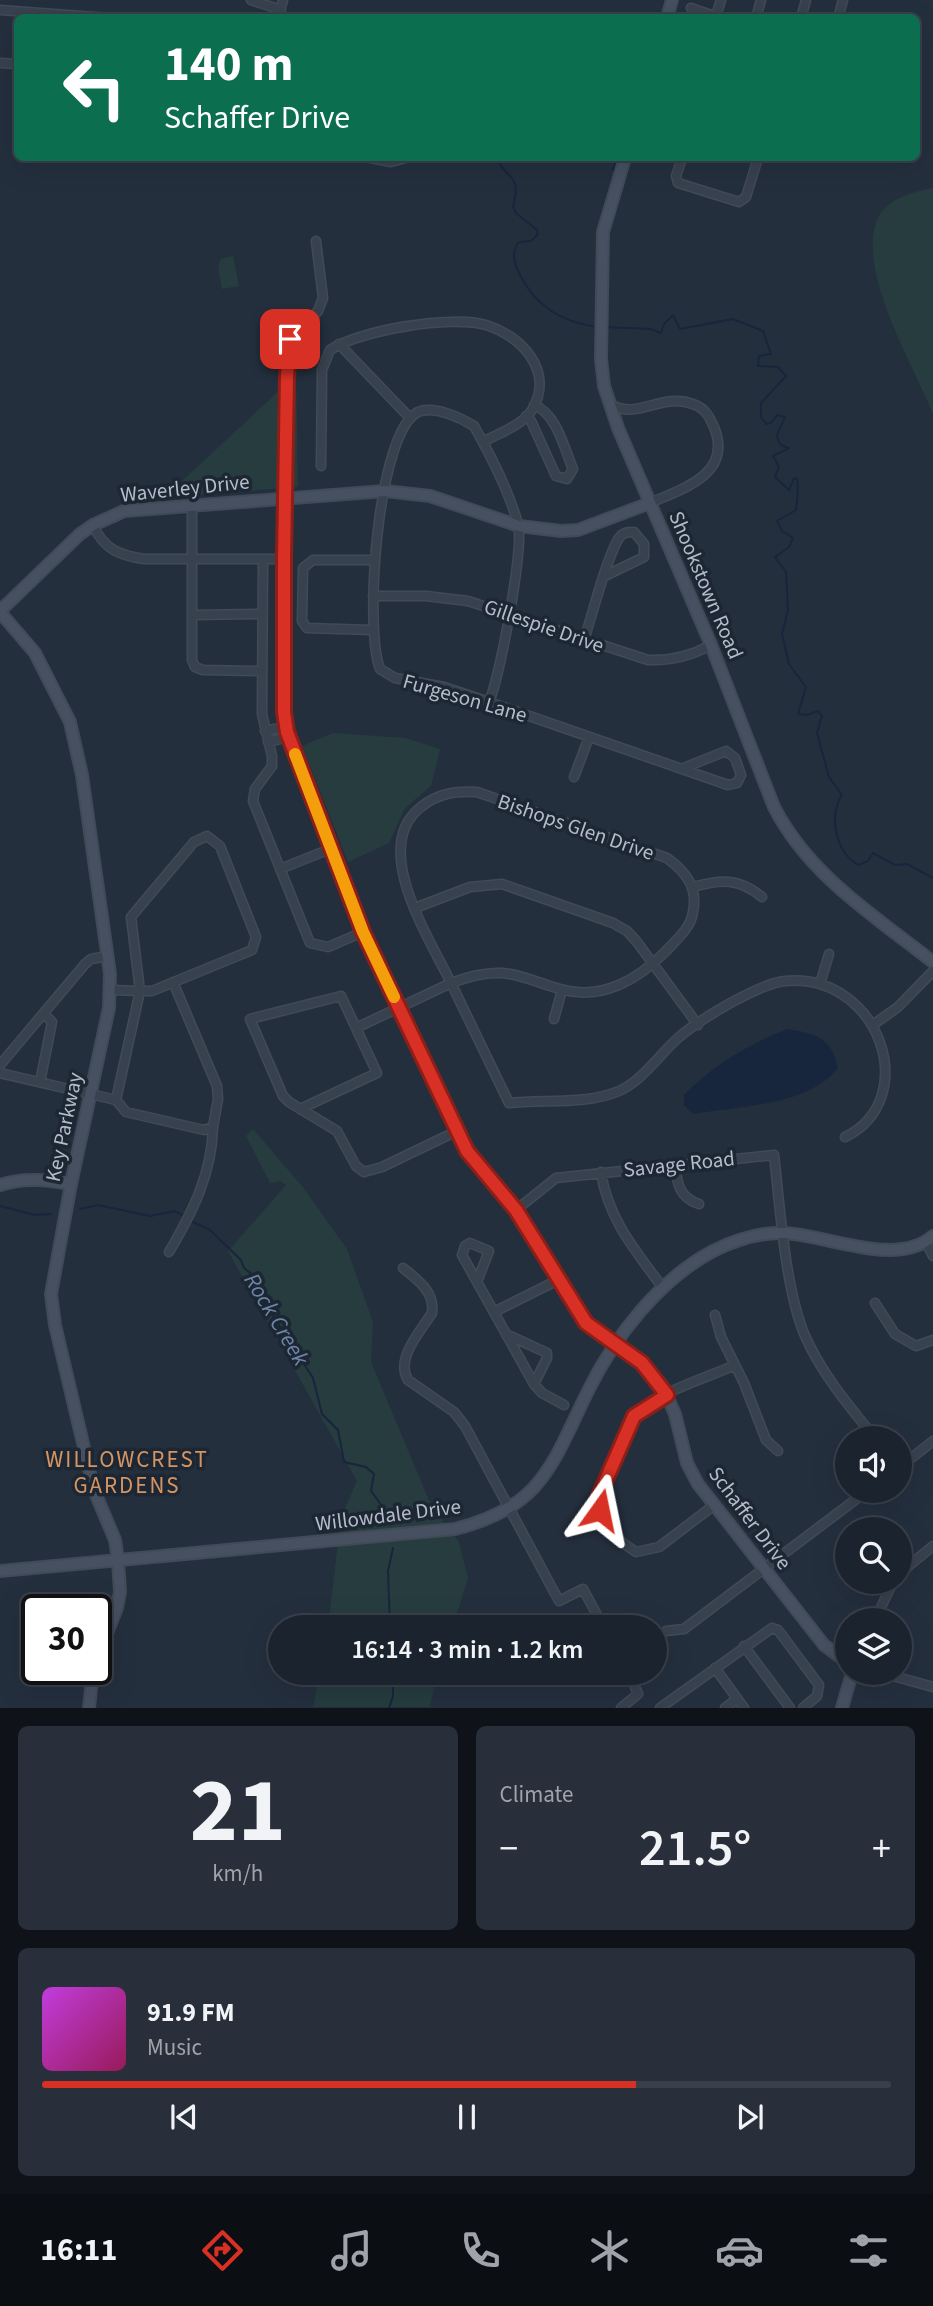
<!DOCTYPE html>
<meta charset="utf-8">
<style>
body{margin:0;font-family:"Source Sans 3",sans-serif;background:#282f3a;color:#f1f3f6;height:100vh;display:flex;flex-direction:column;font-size:26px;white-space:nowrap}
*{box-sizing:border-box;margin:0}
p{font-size:23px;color:#a0a4aa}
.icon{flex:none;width:38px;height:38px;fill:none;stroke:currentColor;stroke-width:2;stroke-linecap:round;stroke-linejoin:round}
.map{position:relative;height:1708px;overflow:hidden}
.details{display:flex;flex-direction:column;gap:18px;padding:18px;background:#0f1319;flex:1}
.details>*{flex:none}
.guide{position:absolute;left:14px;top:14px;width:906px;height:147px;border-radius:10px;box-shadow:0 7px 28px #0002,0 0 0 2px #39404a;background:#0b6e4f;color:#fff;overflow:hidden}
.fabs{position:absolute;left:835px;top:1426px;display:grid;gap:14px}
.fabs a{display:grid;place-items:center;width:77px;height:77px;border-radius:50%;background:#1b232e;box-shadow:0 7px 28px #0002,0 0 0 2px #39404a;font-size:35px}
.speed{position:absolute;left:21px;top:1594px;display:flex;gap:14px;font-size:35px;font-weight:700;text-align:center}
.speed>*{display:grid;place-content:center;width:91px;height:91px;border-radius:50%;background:#1b232e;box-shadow:0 7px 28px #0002,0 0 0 2px #39404a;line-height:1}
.speed .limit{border:4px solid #111;border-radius:10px;background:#fff;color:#111}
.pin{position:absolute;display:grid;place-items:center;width:60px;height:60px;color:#fff;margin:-30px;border-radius:14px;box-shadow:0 4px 10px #0006}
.me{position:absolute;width:77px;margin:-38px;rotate:12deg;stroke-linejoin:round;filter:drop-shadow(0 0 5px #0008)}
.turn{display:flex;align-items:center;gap:24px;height:147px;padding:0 35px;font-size:32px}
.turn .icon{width:91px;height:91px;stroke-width:2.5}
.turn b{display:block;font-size:49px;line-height:60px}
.big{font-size:52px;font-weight:600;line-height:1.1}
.details .tile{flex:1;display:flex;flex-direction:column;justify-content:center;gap:10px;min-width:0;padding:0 24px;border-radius:10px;background:#282f3a}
.details .dial{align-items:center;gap:0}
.dial b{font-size:91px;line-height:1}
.song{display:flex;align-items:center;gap:21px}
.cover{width:84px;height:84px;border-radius:10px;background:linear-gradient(135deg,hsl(290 70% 55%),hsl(330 70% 35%))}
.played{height:7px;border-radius:4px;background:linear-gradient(90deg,#d93025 70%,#39404a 70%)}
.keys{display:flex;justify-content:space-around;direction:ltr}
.heat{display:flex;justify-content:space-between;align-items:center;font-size:38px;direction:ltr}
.details .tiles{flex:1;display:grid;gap:18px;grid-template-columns:1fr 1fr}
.tile:last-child{grid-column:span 2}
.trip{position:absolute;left:268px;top:1615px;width:399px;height:70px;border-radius:35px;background:#1b232e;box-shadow:0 7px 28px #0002,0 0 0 2px #39404a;font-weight:600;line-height:70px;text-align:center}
.menu{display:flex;height:112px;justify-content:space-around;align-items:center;background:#0b0e12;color:#a0a4aa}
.menu .icon{width:49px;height:49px}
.menu .active{color:#d93025}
.menu b{font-size:32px;color:#f1f3f6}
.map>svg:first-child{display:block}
</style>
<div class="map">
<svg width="933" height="1708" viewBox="0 0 933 1708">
<rect width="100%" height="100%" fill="#242f3e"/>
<path fill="#263c3f" d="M933,188V414C913,364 859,276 876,223C883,200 911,192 933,188Z
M233,256L239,286L222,289L218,266L221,259Z
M296,375L298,487L165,497Z
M333,733L405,738L440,749L431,786L405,808L389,843L348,862L302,746Z
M253,1129L302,1186L347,1249L373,1322L371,1362L431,1505L459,1542L468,1578L453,1627H328L341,1517L357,1481L228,1251L286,1185L280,1181L270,1183L246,1136Z
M320,1673H437L430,1707H313Z"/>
<path fill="#17263c" d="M787,1029C817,1034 831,1037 838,1068C808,1106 740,1106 693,1114L684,1105V1095C715,1064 747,1045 787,1029Z"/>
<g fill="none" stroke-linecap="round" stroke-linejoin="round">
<path stroke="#17263c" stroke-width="2" d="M497,158C504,179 523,173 513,206L516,213L537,230L538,234L531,241L519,242C511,252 514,262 519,273C535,306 561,322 597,327
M613,170L618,158
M606,327L650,329L661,333L664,324L673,315L680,329L733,319L763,331L771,354L759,356L758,366L778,367L786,376L761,403V417L766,424L771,423L777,415L785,417C782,428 772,433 781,445L789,448L773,456L779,467L775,477L789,490L794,478L797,479C799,489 797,500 796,510L777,521L782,531L793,538L789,547L775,557L786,572L788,610L782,634L789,664L806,687L798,714L807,715L818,711L822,716L817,733L829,777L842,795C828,816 836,854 859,865L868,861L873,853L895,865L907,864L933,878
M0,1206L35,1215L51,1214
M80,1209L98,1205L150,1216L175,1211L184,1216
M191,1221L210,1230L241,1260L244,1268L258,1279L266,1305L313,1378L322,1414L338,1430L344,1462L366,1467L374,1474L371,1491L382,1506L390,1523
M390,1628L388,1571L393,1548
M389,1708L393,1696V1673"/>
<defs>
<path id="street" d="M251,0L281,10
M691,8L720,18
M0,10L109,18
M716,16L721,0
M278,18L283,0
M756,18L761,0
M801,18L806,0
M838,18L843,0
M0,63L18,64
M371,158L391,162L406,158
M682,158L676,176L678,183L739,202L746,197L758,158
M339,344L410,418
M610,404C637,421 661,392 693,404C705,408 709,416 714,427C733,474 684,488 650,503
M526,416L531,421L556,476L567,479L573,469C564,448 557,414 534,405
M321,466L322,370L330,350C360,330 451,315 486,325C522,336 555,372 532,410C523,425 497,434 483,442
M286,498L288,344L318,311L323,298L316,241
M192,505V660L195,667L203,670L262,671
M93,525C104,549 118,555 144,559H284
M263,559L262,714L272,756V766L255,789L253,801L310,943L328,947L363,932
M373,596H426L468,601L648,660C671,661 691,656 711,645
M192,615L262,614
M372,630L307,628L302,621L303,568L313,560H374
M584,640C592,616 607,556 619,538C623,532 628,532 634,532L644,544V557L605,576
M489,702C500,677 524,548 518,524C509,491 491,456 474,426C461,418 434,405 418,412C377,432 364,628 380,669L395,678L444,687L489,702L728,785L737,783L741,775L735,758L726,751L681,769
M265,731L285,727
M268,742L289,737
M574,777L589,737
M280,869L330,849
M693,887C721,879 739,878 762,897
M415,908L470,887L502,884L613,923L627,931L637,942L698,1025
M820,984L829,954
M111,990L140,991L131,917L194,842L207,836L220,846L256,937L252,950L152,991H140L116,1100
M554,1019L562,990
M874,1024L898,1007L933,971
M356,1028L451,983C430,939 369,847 421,807C438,793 456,791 477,792L667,858C686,872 698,887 693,912C691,928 676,940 666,951C638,980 601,1001 560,989C541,984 523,975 503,973C484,972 468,977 451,983L509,1103C544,1099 586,1105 619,1091C642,1081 660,1054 678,1038C700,1019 758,984 785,981C879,972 923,1099 845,1137
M0,1065L85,964L91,959L108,956
M0,1073L116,1100L126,1112L204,1130L213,1127L218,1099L217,1086L173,982
M40,1082L52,1022L44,1014
M300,1109L377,1073L341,996L250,1019L283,1096L289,1102L337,1131L356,1166L364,1172L382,1167L457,1131
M676,1165C676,1183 680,1198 699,1204
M601,1172C608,1219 635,1250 663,1288
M516,1210L556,1178L774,1155C780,1206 785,1289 805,1336C822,1374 849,1406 875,1438
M926,1242L933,1256
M169,1252C192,1213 212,1174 213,1127
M403,1268C418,1280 435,1292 432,1313C420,1332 395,1359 408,1380L454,1412L465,1426L559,1601L583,1589L604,1628
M477,1282L489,1251L470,1243L465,1246L462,1255L534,1384L542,1393L564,1405
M875,1303L895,1334L916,1346L933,1340
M494,1312L558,1280
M715,1315L721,1337L744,1383L766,1440L778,1451
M506,1334L547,1353V1358L534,1384
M900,1467L933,1441
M713,1506L659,1547L636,1552C585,1518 597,1500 617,1451C623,1439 627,1421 637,1413C663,1390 704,1379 735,1365
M900,1573L933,1546
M875,1620L893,1582
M666,1631L684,1629L867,1491
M744,1646L790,1708
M715,1668L744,1708
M882,1673L933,1687
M621,1708L638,1694L629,1673
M660,1708L772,1628L778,1630L819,1685L817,1696L803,1708
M725,1708L737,1699"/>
<path id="secondary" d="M667,18L672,0
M625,158L603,232L601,359L604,386L618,428L711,645L774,807C809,875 873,915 933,962
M286,498L285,727L363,932L399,1008L467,1151L516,1210L586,1323L642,1362L662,1385L675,1414L687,1463L698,1484L824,1645L847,1662
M0,611L80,534L93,525L124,511L385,491L430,496L519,526L561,531L578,530L650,503
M0,612L35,653L70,722L82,775L110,974L109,1008L71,1184L51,1294L55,1325L94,1490L115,1540L118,1561L120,1592L117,1608L96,1661
M0,1185C24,1177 47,1180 71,1184
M0,1571L455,1529C543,1507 552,1464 588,1391C615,1336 659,1280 713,1251C735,1240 760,1232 784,1233C828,1235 897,1268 933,1236
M89,1708L93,1670
M842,1708L852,1673"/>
</defs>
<use href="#street" stroke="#414a57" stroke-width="11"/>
<use href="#secondary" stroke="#414a57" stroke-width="14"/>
<use href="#street" stroke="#38414e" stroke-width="8"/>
<use href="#secondary" stroke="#465061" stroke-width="10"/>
</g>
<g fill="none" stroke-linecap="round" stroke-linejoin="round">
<defs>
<path id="route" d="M290,339L287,376L284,559V712L287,732L363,932L467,1151L516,1210L586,1323L642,1363L667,1395L634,1416L598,1498L600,1510"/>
</defs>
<use href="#route" stroke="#8d1f18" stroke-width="18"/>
<use href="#route" stroke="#d93025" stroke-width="12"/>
<path stroke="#f59e0b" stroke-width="12" d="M295,754L363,932L394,997"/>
</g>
<g text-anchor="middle" stroke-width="7" stroke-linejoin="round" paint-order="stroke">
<g font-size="21" fill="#b4bcc9" stroke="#1d2633">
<text transform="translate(185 488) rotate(-6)" y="7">Waverley Drive</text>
<text transform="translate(706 585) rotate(67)" y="7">Shookstown Road</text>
<text transform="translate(544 626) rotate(19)" y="7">Gillespie Drive</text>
<text transform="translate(465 698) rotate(16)" y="7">Furgeson Lane</text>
<text transform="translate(576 827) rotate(19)" y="7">Bishops Glen Drive</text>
<text transform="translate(64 1127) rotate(-78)" y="7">Key Parkway</text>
<text transform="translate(679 1164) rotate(-6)" y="7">Savage Road</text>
<text transform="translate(388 1515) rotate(-7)" y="7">Willowdale Drive</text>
<text transform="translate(750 1518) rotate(53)" y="7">Schaffer Drive</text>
</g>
<g font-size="23" font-style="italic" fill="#6d86a8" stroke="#1d2633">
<text transform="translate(277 1319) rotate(59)" y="8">Rock Creek</text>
</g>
<g font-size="23" letter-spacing="2" fill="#d59563" stroke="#1d2633">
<text x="127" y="1467">WILLOWCREST<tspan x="127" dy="26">GARDENS</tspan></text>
</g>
</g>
</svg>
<div class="fabs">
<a><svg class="icon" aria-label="sound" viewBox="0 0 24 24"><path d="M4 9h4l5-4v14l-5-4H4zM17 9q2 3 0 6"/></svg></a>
<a><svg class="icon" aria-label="search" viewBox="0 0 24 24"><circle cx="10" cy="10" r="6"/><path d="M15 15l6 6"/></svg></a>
<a><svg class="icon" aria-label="layers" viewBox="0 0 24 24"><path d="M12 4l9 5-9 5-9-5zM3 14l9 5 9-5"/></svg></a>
</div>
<div class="speed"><div class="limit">30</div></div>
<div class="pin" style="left:290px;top:339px;background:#d93025"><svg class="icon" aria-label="arrive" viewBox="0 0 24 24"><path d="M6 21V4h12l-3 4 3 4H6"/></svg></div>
<svg class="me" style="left:600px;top:1510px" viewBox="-20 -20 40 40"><path d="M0-17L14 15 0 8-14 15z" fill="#d93025" stroke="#fff" stroke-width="4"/></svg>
<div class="trip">16:14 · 3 min · 1.2 km</div>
<div class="guide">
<div class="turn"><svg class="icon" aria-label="left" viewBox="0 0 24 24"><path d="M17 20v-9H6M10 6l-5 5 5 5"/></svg><div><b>140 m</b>Schaffer Drive</div></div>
</div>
</div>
<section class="details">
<div class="tiles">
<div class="tile dial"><b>21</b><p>km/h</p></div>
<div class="tile"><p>Climate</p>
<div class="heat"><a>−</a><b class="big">21.5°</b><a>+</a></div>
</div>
<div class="tile">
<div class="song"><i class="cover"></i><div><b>91.9 FM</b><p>Music</p></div></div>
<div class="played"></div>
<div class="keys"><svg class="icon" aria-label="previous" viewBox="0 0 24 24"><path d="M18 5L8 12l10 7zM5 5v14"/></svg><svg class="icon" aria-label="pause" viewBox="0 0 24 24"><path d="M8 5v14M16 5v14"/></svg><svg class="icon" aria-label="next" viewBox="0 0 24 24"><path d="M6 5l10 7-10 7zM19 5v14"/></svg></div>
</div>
</div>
</section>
<nav class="menu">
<b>16:11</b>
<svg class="icon active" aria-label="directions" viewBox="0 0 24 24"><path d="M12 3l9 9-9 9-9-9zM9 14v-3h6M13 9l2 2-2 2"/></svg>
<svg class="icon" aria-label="music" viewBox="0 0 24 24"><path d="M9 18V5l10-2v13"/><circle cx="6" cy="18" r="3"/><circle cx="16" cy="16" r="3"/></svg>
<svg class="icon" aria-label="phone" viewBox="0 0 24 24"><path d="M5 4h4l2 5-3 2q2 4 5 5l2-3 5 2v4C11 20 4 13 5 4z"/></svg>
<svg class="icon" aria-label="climate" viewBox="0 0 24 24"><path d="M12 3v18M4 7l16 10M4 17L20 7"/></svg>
<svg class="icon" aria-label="car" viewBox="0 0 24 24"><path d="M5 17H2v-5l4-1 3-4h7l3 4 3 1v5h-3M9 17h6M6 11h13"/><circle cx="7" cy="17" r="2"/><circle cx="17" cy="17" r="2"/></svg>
<svg class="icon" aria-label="filters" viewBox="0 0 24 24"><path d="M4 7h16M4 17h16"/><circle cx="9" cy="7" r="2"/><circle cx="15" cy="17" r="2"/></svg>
</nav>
